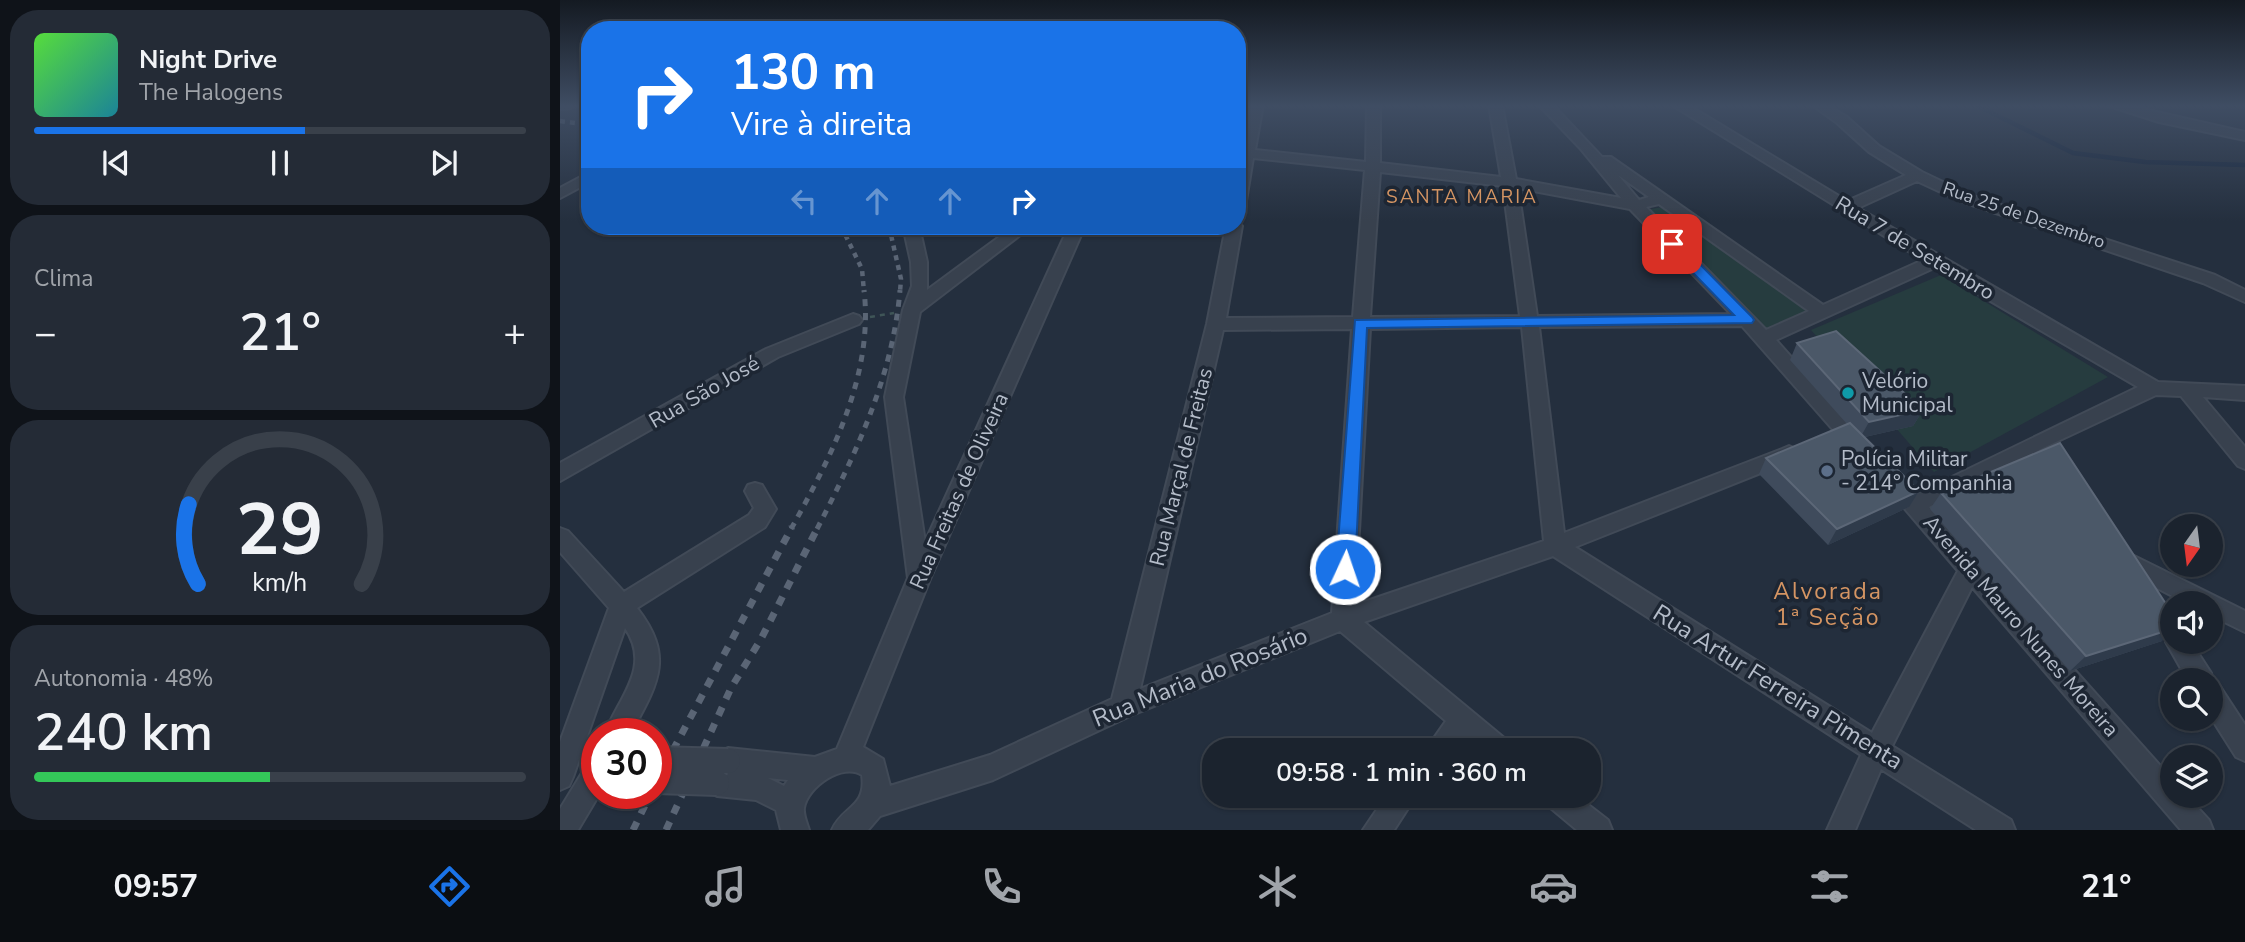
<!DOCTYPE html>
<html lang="pt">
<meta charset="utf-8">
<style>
body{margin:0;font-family:"Nunito Sans",sans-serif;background:#242b36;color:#f1f3f6;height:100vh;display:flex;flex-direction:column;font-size:26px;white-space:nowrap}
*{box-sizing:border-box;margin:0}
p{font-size:23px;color:#a0a4aa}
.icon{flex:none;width:38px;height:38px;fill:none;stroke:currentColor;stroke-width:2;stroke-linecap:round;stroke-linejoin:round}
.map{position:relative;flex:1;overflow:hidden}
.panel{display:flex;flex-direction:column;gap:10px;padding:10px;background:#0f1319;width:560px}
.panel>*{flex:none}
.top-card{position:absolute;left:21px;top:21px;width:665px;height:214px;border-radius:28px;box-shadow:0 2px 5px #0004,0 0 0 2px #39404a;background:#1a73e8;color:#fff;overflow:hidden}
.needle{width:46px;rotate:194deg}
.controls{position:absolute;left:1600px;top:514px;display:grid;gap:14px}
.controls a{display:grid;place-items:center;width:63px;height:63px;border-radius:50%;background:#1b232e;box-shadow:0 2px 5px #0004,0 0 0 2px #39404a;font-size:35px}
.speed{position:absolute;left:21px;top:718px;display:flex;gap:14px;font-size:35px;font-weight:700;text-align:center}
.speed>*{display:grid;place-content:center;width:91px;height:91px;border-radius:50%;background:#1b232e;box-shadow:0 2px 5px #0004,0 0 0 2px #39404a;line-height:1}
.speed .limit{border:10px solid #d22;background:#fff;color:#111}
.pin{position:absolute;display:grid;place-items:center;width:60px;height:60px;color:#fff;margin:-30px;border-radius:14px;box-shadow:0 4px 10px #0006}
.me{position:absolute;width:77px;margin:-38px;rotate:3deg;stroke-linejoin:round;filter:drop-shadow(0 0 5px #0008)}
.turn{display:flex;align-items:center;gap:24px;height:147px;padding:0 35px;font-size:32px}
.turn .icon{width:91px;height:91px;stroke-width:2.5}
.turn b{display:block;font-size:49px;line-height:60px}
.lanes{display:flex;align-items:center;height:66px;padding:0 35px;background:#0003;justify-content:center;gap:35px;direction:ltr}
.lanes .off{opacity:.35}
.big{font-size:52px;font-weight:600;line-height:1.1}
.panel .tile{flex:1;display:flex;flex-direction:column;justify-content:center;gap:10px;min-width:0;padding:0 24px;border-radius:28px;background:#242b36}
.panel .dial{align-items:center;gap:0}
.dial svg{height:182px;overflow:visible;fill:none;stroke:#39404a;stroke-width:7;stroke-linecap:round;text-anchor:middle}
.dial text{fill:#f1f3f6;stroke:none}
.song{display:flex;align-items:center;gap:21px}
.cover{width:84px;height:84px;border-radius:10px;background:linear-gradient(135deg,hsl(110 70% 55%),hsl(190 70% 35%))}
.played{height:7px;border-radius:4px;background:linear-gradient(90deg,#1a73e8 55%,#39404a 55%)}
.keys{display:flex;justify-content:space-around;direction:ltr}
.heat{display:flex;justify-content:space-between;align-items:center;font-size:38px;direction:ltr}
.charge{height:10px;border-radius:5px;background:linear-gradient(90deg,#34c759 48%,#39404a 0)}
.trip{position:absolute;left:642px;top:738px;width:399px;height:70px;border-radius:28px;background:#1b232e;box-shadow:0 2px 5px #0004,0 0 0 2px #39404a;font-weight:600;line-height:70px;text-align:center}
.menu{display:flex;height:112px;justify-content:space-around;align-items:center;background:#0b0e12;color:#a0a4aa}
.menu .icon{width:49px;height:49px}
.menu .selected{color:#1a73e8}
.menu b{font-size:32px;color:#f1f3f6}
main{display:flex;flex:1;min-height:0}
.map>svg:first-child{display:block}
</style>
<main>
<section class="panel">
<div class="tile">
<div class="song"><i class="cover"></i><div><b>Night Drive</b><p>The Halogens</p></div></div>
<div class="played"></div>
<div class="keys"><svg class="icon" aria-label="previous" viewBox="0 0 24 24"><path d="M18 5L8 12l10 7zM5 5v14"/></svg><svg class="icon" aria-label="pause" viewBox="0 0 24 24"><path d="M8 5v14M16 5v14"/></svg><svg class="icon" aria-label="next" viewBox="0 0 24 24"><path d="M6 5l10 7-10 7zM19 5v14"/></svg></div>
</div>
<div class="tile"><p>Clima</p>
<div class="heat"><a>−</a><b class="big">21°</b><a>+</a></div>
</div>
<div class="tile dial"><svg viewBox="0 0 100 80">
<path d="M14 69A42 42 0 1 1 86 69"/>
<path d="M14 69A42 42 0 0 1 10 34" stroke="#1a73e8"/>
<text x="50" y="56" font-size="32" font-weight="700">29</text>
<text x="50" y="72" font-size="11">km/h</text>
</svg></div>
<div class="tile"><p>Autonomia · 48%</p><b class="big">240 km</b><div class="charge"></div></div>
</section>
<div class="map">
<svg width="1685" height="830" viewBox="0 0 1685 830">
<rect width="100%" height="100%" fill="#242f3e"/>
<path fill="#263c3f" d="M1103,207L1253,312L1205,333L1085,210Z
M1381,275L1548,377L1374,472L1251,330Z"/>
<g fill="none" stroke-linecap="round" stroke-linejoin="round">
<path stroke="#17263c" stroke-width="4.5" d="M1416,105L1513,153L1585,162L1685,165"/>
<defs>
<path id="minor" d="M0,105H13L11,108L0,109Z
M689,105H703L695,150L806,162L807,105H820V163L941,177L929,105H942L956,179L1061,198L1020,148L979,105H993L1042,157H1051L1263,305L1363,260L1112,105H1128L1287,201L1346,175L1309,152L1277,123L1252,105H1267L1287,117L1319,146L1362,172L1410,195L1655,275L1685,290V302L1643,283L1400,201L1357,181L1298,208L1598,382L1685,386V400L1643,397L1685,447V469L1678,466L1621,396L1596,395L1483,448L1369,507L1612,779V796H1627L1649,820L1653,830H1621L1412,587L1332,746L1451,820L1455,830H1416L1321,769L1295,830H1267L1301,755L993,556L804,622L949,742L953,751H920L904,737L894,751H865L886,721L780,631L572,715L433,780L320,816L308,830H272C282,806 307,808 302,775C283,762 247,787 244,808C243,815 247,823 249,830H221L216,810L196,800L157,796L148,792L144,783L148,774L159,770L155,761L159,752L168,748L255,757L277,749L348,578L325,397L343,310L352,286L351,262L343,226H359L367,262V290L454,226H472L360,312L343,397L365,542L509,226H525L370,579L303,747L323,759L330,786L430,755L552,699L647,324L666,226H677V222L682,226L666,318L793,317L805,170L693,158L685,207L677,212V148H681ZM820,172L943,186L960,316L810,317ZM1058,175L1089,197L1079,200ZM958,188L1070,209L1171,314L977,316ZM1099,204L1249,311L1206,330L1086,207ZM1374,268L1578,387L1357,494C1348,484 1342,473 1328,477L1325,483L1328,489L1398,571L1312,733L1015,547L1236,459L1239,454L1236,449L1229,446L1222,449L1004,533L979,327L1182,326L1290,449L1297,451L1304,449L1307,444L1304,439L1216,340ZM962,327L984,541L795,605L810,329ZM792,329L772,613L580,689L663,330ZM208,778L228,780L224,786Z
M1546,105H1566L1685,132V140L1599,122Z
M30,172V182L0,198V188Z
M293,314L299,316L302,320L299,324L218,357L0,481V463L206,349Z
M195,483L202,485L216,509L205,527L77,608C115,657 98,683 71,733H45C59,697 92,667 65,628L13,777L9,786L0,790V742L49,608L0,552V528L8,531L64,592L189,515L194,508L185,491L188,485Z
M1566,552L1685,611V632L1650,615V604H1628L1558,568L1555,561L1558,554Z
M1610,634H1612V642H1631L1651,673L1653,683L1659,685L1685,725V761L1676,757L1650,716V681H1628L1606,642Z
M37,759V793H40L18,830H0V809L28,763Z
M826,796H856L834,830H803Z
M983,796H1017L1048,820L1052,830H1017L987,805Z"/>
</defs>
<use href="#minor" stroke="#414a57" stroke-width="4"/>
<path stroke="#3f5557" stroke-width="2.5" stroke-dasharray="5 5" stroke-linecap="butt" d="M310,317L334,313"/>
<use href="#minor" fill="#38414e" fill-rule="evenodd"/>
<path stroke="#5a6575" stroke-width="4.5" stroke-dasharray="5 5" stroke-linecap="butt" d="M0,121L30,125
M281,226L302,269L304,292
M329,226L341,279L340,292"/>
<path stroke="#5a6575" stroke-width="5" stroke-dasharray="7 7" stroke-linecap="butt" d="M231,529C271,457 314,375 304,290
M257,529C296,453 333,376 340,290"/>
<path stroke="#5a6575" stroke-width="7" stroke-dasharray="9 9" stroke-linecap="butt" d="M96,782L232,527
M73,830L91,793
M106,830L171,688L201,639L258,527"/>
<defs>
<path id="minor-bridge" d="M96,759L168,761
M96,781L157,783"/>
</defs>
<use href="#minor-bridge" stroke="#414a57" stroke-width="28" stroke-linecap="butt"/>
<use href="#minor-bridge" stroke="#38414e" stroke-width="24"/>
</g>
<path fill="#3f4b5c" d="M1237,343L1363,410L1353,426L1305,437L1349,507L1268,545L1199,474L1206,458L1287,424L1230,360Z
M1381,493L1602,641L1510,671L1370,509Z"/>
<path fill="#2f3b4b" d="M1363,410L1353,426L1300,438L1309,422Z
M1359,491L1349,507L1268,545L1277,529Z
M1612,629V633L1602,641L1510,671L1526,656Z"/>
<path fill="#4b5868" stroke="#5c6777" stroke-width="2" d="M1276,331L1363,410L1309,422L1237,343Z
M1290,423L1359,491L1277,529L1206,458Z
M1500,443L1612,613V629L1526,656L1381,493Z"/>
<linearGradient id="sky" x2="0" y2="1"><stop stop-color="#141a22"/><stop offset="0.48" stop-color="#3f4d63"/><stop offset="1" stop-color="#3f4d63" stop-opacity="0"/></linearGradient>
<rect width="1685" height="221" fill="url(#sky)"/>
<path fill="#1a73e8" stroke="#114b97" stroke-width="2" d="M1112,240L1117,241L1192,317L1194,320L1192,323L807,328L795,569L792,575L785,577L779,575L776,569L795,320L1174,315L1107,246V241Z"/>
<circle fill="#0f9aa8" stroke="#1d2633" stroke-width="2.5" cx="1288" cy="393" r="7"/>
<circle fill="#5c6f8a" stroke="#1d2633" stroke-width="2.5" cx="1267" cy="471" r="7"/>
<g text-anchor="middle" stroke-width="7" stroke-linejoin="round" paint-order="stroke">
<g font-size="18" fill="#b4bcc9" stroke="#1d2633">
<text transform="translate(1464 215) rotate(19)" y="6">Rua 25 de Dezembro</text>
</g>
<g font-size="19" letter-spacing="2" fill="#d59563" stroke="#1d2633">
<text x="902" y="203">SANTA MARIA</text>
</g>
<g font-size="21" fill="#b4bcc9" stroke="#1d2633">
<text transform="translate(1355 248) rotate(31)" y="7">Rua 7 de Setembro</text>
<text transform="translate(144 392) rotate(-30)" y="7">Rua São José</text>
<text transform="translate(621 467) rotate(-76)" y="7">Rua Marçal de Freitas</text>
<text transform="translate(399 491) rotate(-66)" y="7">Rua Freitas de Oliveira</text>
<text transform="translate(1461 626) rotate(49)" y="7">Avenida Mauro Nunes Moreira</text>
</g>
<g font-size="21" fill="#b4bcc9" stroke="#1d2633" text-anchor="start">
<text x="1302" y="388">Velório<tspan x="1302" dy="24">Municipal</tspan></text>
<text x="1281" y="466">Polícia Militar<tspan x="1281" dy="24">- 214° Companhia</tspan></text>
</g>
<g font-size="23" letter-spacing="2" fill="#d59563" stroke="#1d2633">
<text x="1268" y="599">Alvorada<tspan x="1268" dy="26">1ª Seção</tspan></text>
</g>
<g font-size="24" fill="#b4bcc9" stroke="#1d2633">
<text transform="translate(640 677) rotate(-22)" y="8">Rua Maria do Rosário</text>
<text transform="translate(1218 687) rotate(32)" y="8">Rua Artur Ferreira Pimenta</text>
</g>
</g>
</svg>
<div class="controls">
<a><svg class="needle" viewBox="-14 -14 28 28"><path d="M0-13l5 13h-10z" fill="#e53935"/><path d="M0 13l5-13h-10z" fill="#a0a4aa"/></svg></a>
<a><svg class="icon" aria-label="sound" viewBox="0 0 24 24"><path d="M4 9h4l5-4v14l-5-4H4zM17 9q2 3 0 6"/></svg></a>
<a><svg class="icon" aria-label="search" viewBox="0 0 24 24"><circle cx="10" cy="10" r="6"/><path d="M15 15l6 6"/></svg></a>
<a><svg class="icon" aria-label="layers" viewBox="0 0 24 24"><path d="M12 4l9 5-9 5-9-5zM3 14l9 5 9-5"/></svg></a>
</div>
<div class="speed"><div class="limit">30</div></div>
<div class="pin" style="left:1112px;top:244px;background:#d93025"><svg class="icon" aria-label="arrive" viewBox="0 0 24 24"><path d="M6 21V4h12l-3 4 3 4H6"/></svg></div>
<svg class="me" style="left:785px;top:569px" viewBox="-20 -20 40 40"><circle r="17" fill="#1a73e8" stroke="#fff" stroke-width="3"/><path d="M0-11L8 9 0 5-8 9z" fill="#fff"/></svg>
<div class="trip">09:58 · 1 min · 360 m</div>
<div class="top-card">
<div class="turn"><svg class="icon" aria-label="right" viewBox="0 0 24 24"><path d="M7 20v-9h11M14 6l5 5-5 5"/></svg><div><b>130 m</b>Vire à direita</div></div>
<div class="lanes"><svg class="icon off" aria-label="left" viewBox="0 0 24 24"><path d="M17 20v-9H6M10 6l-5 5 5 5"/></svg><svg class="icon off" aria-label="ahead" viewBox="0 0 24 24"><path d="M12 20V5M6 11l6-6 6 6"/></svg><svg class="icon off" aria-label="ahead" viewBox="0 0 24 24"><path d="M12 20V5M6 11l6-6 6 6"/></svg><svg class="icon" aria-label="right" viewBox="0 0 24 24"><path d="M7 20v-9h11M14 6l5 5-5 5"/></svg></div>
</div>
</div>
</main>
<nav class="menu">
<b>09:57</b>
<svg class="icon selected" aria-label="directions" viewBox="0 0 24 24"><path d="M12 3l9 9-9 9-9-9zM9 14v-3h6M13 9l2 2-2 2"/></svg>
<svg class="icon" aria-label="music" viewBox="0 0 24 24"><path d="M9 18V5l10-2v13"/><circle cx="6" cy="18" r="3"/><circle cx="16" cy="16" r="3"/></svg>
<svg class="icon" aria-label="phone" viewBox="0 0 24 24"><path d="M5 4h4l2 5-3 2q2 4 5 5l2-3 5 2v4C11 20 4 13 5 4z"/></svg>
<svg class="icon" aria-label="climate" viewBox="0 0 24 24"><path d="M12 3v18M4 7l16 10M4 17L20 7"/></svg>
<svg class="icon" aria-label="car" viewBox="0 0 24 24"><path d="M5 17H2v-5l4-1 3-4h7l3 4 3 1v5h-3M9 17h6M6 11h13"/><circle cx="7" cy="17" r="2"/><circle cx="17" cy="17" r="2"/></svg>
<svg class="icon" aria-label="filters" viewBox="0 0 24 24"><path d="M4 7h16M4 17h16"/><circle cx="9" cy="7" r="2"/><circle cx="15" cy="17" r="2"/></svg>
<b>21°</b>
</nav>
